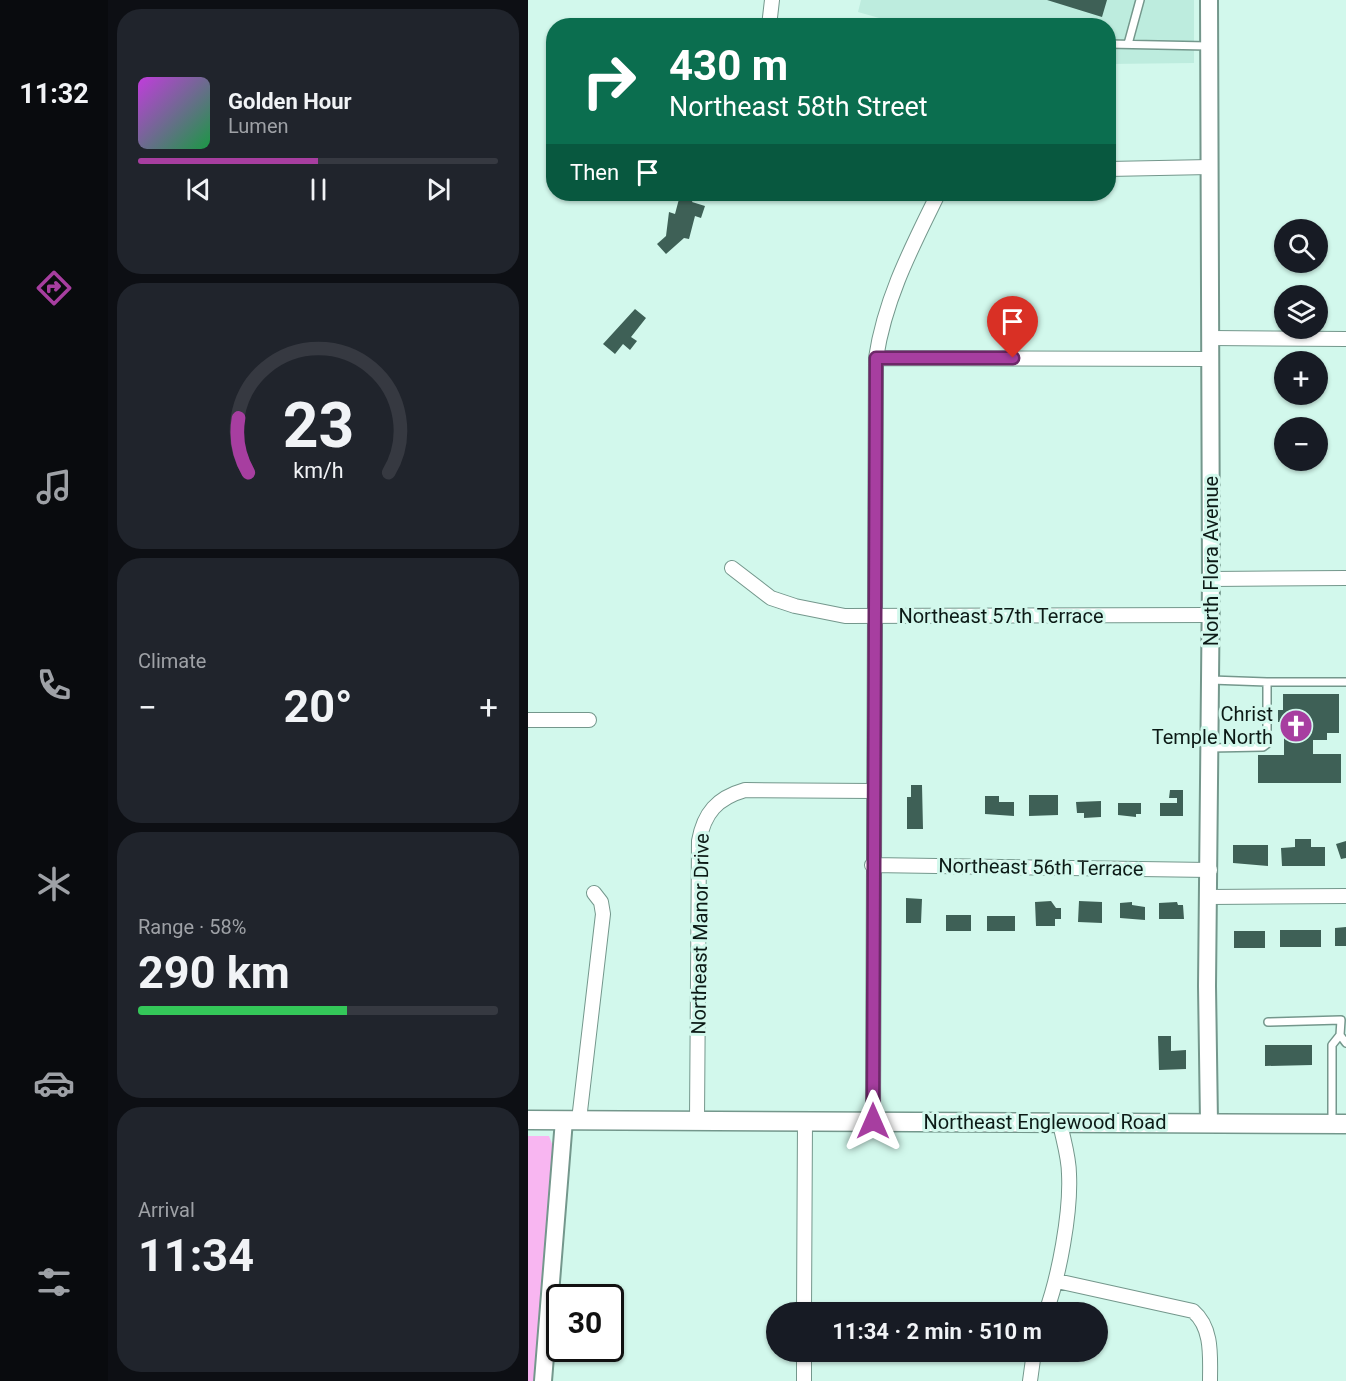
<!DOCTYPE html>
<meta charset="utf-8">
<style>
body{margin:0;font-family:Roboto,sans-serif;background:#20242c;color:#f1f3f6;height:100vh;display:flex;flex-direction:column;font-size:22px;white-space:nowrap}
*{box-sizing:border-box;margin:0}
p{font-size:20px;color:#9ea1a6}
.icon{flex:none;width:33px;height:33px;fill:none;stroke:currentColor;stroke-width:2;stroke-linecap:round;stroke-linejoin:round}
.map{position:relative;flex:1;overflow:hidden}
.panel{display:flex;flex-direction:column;gap:9px;padding:9px;background:#0d0f14;width:420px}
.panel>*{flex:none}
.banner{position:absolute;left:18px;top:18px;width:570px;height:183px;border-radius:24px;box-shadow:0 2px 4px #0004;background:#0b6e4f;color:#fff;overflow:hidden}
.controls{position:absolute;left:746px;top:219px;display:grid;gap:12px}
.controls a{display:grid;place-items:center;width:54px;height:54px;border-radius:50%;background:#171b24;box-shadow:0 2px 4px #0004;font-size:30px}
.speed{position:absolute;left:18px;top:1284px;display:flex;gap:12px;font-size:30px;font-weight:700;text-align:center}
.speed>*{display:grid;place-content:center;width:78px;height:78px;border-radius:50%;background:#171b24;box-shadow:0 2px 4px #0004;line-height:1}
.speed .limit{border:3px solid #111;border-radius:9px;background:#fff;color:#111}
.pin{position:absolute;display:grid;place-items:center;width:51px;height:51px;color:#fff;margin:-62px -26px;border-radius:50% 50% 50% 0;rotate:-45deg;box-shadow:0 0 6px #0007}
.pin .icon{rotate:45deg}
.me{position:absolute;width:66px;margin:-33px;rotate:0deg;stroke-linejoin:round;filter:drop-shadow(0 0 4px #0008)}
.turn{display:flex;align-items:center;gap:21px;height:126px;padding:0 24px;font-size:27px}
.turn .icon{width:78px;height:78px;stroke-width:2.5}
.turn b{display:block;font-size:42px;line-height:51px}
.then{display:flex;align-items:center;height:57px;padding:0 24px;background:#0003;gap:12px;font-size:22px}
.big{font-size:45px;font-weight:700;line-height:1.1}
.panel .tile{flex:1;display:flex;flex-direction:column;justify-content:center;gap:9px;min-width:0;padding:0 21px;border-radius:24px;background:#20242c}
.panel .dial{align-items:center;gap:0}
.dial svg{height:156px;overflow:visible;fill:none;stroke:#363941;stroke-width:7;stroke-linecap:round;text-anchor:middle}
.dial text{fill:#f1f3f6;stroke:none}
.song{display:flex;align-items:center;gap:18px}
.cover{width:72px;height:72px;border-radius:9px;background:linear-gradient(135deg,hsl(290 70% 55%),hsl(140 70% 35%))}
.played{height:6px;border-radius:3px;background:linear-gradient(90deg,#a73ea0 50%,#363941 50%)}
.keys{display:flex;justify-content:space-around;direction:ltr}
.heat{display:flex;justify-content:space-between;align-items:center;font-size:33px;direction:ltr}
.charge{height:9px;border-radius:4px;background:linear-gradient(90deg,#34c759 58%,#363941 0)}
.trip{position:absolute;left:238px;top:1302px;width:342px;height:60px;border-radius:30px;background:#171b24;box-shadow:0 2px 4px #0004;font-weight:700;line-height:60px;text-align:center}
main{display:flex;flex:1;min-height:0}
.tab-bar{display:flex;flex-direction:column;width:108px;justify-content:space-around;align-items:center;background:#090b0e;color:#9ea1a6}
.tab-bar .icon{width:42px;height:42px}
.tab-bar .on{color:#a73ea0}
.tab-bar b{font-size:27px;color:#f1f3f6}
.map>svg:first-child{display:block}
</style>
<main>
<nav class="tab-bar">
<b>11:32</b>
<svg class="icon on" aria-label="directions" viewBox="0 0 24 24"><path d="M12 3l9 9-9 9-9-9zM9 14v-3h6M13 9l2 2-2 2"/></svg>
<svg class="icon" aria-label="music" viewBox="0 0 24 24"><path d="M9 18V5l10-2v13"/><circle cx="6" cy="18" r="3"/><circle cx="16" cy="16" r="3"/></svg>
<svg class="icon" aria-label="phone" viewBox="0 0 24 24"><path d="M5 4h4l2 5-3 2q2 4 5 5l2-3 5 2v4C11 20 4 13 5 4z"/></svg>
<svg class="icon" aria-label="climate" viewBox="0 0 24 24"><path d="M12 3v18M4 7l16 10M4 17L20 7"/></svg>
<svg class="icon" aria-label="car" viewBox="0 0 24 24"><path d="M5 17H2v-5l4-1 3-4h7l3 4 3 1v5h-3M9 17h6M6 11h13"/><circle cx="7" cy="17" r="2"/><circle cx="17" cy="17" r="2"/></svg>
<svg class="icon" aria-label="filters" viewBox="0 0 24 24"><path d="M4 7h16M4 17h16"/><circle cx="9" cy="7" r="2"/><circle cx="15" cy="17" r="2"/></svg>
</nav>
<section class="panel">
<div class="tile">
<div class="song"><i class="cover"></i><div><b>Golden Hour</b><p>Lumen</p></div></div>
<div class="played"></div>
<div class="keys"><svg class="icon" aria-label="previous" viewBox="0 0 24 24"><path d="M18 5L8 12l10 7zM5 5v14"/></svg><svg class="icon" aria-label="pause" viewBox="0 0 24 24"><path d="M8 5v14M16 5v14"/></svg><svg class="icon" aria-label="next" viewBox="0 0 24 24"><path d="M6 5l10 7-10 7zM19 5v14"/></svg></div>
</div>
<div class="tile dial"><svg viewBox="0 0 100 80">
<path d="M14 69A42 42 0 1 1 86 69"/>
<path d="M14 69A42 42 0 0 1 9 41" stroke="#a73ea0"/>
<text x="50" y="56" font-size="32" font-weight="700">23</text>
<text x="50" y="72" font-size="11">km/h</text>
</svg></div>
<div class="tile"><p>Climate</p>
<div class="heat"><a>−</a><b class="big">20°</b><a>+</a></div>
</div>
<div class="tile"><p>Range · 58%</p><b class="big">290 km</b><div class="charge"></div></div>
<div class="tile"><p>Arrival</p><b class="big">11:34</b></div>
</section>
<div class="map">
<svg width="818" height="1381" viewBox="0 0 818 1381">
<rect width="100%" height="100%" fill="#d2f8ec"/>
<path fill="#bdecde" d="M333,0H666V63L581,64L580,26L376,25L330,12Z"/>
<path fill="#f8b6f1" d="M0,1136H21L26,1149L7,1381H0Z"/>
<path fill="#3e6056" d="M519,0H579L574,17Z
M146,194H167L164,202L177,206L173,218L167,216L161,239L156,238L138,254L129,244L138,236L141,212L147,214L151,199L145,198Z
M107,309L118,318L103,337L109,341L102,350L95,344L87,354L75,344Z
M755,694H811V733H799V740H785V754H813V783H730V755H756V722H750V710H755Z
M383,785H394L395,829H379V797H383Z
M642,790H655V816H632V803H649V798H641Z
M501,795H530V815L501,816Z
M457,796H471V802H486V816L457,814Z
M573,801V817L556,818V813H549L548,802Z
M590,803H613V814H608V817L590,815Z
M767,839H783V847H797V866H754L753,848L767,847Z
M818,841V858L813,859L808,844Z
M705,845H740V866L705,863Z
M378,898L394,899L393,923H378Z
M523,901L528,908H533V919H527V926H508L507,902Z
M551,901L574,902V923L550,922Z
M604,902V905L617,907V920L592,918V903Z
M649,902L650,905H655L656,919H631V903Z
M418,915H443V931H418Z
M459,916H487V931H459Z
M818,927V946H807V928Z
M752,930H793V947H752Z
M706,931H737V948H706Z
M630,1036H643V1051L658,1050V1069L631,1070Z
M737,1045H784V1065L737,1066Z"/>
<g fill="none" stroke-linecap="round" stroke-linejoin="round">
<defs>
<path id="service" d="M580,44L680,46
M600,44L612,0
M739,682H818
M682,748L735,747L739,744V682L683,680
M740,1022L813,1020L812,1035
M804,1123V1045L812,1035L818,1043"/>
<path id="minor" d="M241,26L244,0
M580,169L682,167
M683,338L818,339
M348,358L683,359
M204,568L243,598L267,606L317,616L683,615
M683,579L818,578
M0,720H61
M344,865L682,870
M682,897L818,896
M51,1120L75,914L73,902L66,893
M169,1120L171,841C176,813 189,798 217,790L344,791
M345,1121L348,358C357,298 384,247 410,194
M529,1281L665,1311C685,1328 682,1357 682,1381
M276,1312L277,1120
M518,1312C531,1276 543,1213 541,1174C541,1157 535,1139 532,1123
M276,1381V1352
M502,1381L506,1352"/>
<path id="tertiary" d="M681,1122L679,986L683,579L681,0
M15,1381L36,1120"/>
<path id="secondary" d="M0,1120L818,1124"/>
</defs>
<use href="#service" stroke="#74978c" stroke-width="10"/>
<use href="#minor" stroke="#74978c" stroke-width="16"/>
<use href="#tertiary" stroke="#74978c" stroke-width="20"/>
<use href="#secondary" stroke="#74978c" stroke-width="21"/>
<use href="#service" stroke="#fff" stroke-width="7"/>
<use href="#minor" stroke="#fff" stroke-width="14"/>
<use href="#tertiary" stroke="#fff" stroke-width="16"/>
<use href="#secondary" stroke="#fff" stroke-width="18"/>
</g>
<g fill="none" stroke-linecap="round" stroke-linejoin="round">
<defs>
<path id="route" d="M345,1121L348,358H485"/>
</defs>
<use href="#route" stroke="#6d2868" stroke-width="15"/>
<use href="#route" stroke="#a73ea0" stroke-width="10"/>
</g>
<defs>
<symbol id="church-disc" viewBox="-11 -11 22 22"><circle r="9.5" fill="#a73ea0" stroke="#d2f8ec"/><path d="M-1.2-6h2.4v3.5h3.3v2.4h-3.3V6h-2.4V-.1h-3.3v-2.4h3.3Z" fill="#fff"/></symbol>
</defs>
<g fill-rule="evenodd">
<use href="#church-disc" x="749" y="707" width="38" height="38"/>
</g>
<g text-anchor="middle" stroke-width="6" stroke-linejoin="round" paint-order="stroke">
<g font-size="20" fill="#0c1a16" stroke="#d2f8ec">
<text transform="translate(683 561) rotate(-90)" y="7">North Flora Avenue</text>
<text x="473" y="623">Northeast 57th Terrace</text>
<text transform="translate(513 867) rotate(1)" y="7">Northeast 56th Terrace</text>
<text transform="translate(172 934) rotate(-89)" y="7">Northeast Manor Drive</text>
<text x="517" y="1129">Northeast Englewood Road</text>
</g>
<g font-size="20" fill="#0c1a16" stroke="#d2f8ec" text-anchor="end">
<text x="745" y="721">Christ<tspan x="745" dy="23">Temple North</tspan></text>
</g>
</g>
</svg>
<div class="controls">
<a><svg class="icon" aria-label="search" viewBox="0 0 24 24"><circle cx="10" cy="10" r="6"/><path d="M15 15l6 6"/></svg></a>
<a><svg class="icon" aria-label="layers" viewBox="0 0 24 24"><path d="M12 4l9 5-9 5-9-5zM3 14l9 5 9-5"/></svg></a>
<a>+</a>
<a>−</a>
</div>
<div class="speed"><div class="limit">30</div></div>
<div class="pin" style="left:485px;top:358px;background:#d93025"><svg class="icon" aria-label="arrive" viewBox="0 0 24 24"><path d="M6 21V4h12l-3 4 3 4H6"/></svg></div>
<svg class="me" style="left:345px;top:1121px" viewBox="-20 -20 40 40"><path d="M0-17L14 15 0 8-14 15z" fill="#a73ea0" stroke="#fff" stroke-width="4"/></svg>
<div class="trip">11:34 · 2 min · 510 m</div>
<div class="banner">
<div class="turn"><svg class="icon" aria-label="right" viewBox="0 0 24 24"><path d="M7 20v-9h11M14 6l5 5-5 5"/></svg><div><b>430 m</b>Northeast 58th Street</div></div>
<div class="then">Then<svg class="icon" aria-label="arrive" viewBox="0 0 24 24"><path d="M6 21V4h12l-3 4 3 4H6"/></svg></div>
</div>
</div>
</main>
